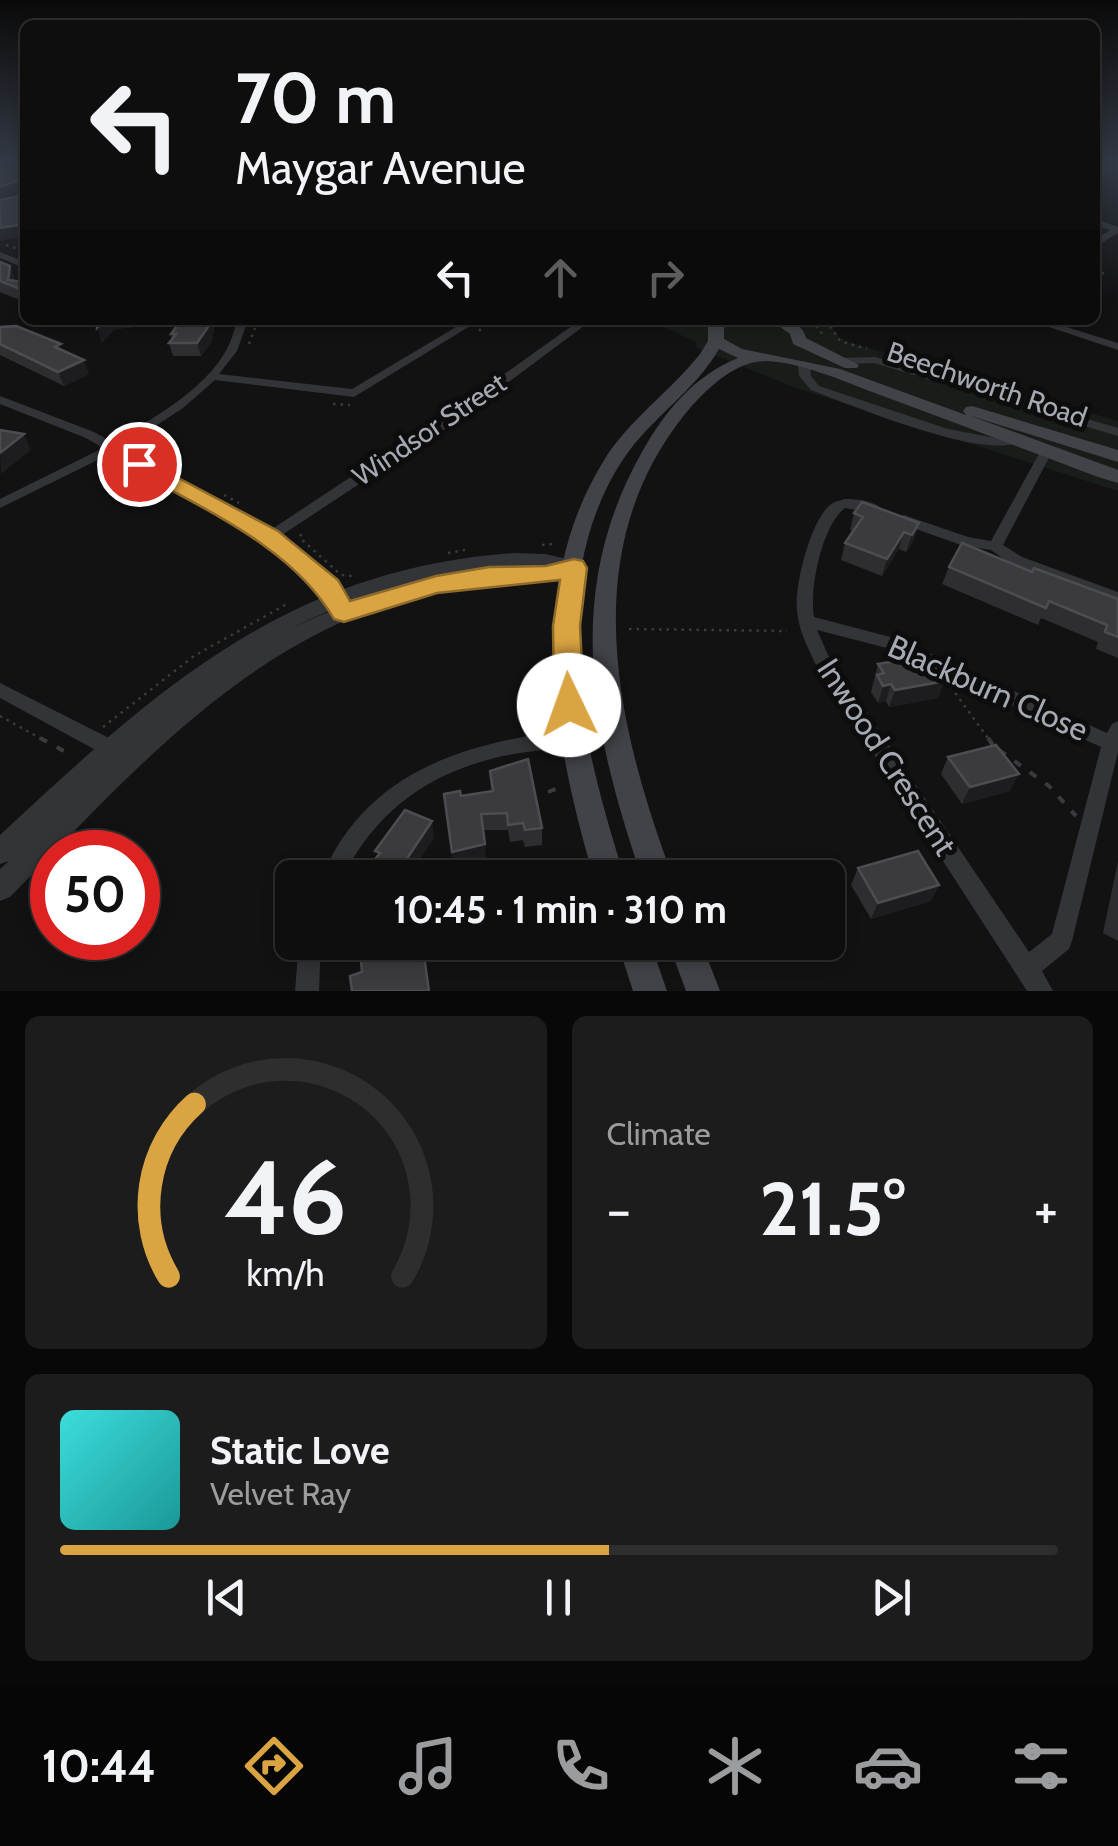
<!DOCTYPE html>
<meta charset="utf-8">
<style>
body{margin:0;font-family:Cabin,sans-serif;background:#1c1c1c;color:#f1f3f6;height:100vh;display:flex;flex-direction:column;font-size:38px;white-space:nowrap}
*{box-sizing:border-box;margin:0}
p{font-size:32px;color:#9b9c9e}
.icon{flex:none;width:55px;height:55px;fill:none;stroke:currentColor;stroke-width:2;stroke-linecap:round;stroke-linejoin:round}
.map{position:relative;height:991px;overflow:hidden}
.drawer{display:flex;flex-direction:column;gap:25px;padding:25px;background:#080808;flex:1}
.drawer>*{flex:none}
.guide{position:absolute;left:20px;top:20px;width:1080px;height:305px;border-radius:15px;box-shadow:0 5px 15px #0003,0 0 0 2px #2e2e2e;background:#0e0e0e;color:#f1f3f6;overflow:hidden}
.speed{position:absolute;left:30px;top:830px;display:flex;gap:20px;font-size:50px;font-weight:700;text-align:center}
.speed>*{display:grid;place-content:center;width:130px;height:130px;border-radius:50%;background:#0e0e0e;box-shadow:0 5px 15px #0003,0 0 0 2px #2e2e2e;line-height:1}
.speed .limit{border:15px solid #d22;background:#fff;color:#111}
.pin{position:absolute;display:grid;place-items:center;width:85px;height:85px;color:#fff;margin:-42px;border:5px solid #fff;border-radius:50%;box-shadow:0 2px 10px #0007}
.me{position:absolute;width:110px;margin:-55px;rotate:357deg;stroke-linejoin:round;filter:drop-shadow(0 0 8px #0008)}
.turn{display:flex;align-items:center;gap:35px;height:210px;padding:0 50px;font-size:45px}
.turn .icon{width:130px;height:130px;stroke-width:2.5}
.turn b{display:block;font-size:70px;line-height:85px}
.lanes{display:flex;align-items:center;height:95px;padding:0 50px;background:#0003;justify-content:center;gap:50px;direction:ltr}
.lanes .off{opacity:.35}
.big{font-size:75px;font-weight:700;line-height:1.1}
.drawer .widget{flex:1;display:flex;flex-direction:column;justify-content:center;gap:15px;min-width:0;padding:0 35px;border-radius:15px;background:#1c1c1c}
.drawer .dial{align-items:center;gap:0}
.dial svg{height:260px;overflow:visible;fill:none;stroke:#2e2e2e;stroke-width:7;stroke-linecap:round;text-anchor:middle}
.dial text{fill:#f1f3f6;stroke:none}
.song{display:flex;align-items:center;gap:30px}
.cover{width:120px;height:120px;border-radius:15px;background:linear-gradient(135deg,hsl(180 70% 55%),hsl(180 70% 35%))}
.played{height:10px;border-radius:5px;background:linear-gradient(90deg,#dba442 55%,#2e2e2e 55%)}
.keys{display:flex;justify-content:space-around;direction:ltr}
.heat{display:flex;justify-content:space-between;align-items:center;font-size:55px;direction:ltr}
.drawer .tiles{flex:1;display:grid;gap:25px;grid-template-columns:1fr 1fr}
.widget:last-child{grid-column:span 2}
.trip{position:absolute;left:275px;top:860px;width:570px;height:100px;border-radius:15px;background:#0e0e0e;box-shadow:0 5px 15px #0003,0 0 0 2px #2e2e2e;font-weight:700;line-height:100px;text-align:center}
.tabs{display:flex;height:160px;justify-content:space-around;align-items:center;background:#060606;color:#9b9c9e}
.tabs .icon{width:70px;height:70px}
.tabs .current{color:#dba442}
.tabs b{font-size:45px;color:#f1f3f6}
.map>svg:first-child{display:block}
</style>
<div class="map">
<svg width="1118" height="991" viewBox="0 0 1118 991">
<rect width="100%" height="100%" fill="#121213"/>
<path fill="#191d19" d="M649,320H829L838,336L848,342L1118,421V491L796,388L697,348L696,342Z"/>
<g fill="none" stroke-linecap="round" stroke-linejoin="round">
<path fill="#2a3135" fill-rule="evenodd" d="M1095,164L1118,167V175L1095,172Z"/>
<path stroke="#3a3b3f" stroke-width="2.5" stroke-dasharray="2.5 5" stroke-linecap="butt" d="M1095,162L1118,164
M6,245L21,250
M1095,277L1103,273L1097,254
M811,320L825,337
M826,320L840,341L867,349
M954,320H968
M492,323L564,321
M479,331L490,320
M249,344L255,328
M333,404L350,405
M224,495L239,503
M301,534L300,538L341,575L353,576
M542,545L553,544
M448,553L465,550
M629,629L787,631
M951,687L990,741
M0,716L45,741
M103,727L194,656L287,604"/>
<path stroke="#3a3b3f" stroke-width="4" stroke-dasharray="8 11" stroke-linecap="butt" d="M40,738L73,756
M988,738L993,745
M999,750L1049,786L1076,816
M548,792L564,786"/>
<path fill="#333438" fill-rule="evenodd" d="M1095,219L1118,227V233L1095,247V240L1110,230L1095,225Z
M0,252L25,262V268L0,258Z
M238,320H248L237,351L219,374L352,389L466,321H474L475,323L354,397L215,380L183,408L122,448L269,531L384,455L411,441L580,320H592L421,447L394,461L279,537L343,593L345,597L343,601H331L264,540L112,453L0,508V499L103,448L86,438L0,404V396L94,432L112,442C151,420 205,390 227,349C232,340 234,329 238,320Z
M1028,320H1044L1118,343V350Z
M875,357L1118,428V436L874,363L840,364L834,361L840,358Z
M804,361L810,364L811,376L819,386L948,429L995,438L1015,437L1021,441C987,462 851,405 811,390L799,376L798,364Z
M1046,448L1052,452L1003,545L1022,557L1118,592V604L1012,565L991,550L961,545L899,523L897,520L904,515L968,537L991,541L1040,452Z
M845,499C857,499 874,501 882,509L875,513L845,508C822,525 809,589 814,617L898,639L1107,733L1112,724L1118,721V752L1072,941L1069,949L1042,971L1053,991H1027L815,663C807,646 798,628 797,610C794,586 811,520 830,505C835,501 839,501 845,499ZM817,630L887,648L1101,747L1052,934L1029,952L828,655Z
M0,683L117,742L119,748L117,754L110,756L103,754L0,698Z
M572,729L579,732L581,737L579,742C554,750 527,751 503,756C428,773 377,810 342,878H321C368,769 464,744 572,729Z
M299,942H321L319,991H295Z"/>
<path fill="#333438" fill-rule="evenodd" d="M514,553L545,554L581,562L584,568L581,573C553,580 526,580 497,582C465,585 431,591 400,600C238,649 124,781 10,897L0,901V869L9,861L0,864V835C158,688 288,569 514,553ZM514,566L537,567C448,572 367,591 288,630C359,594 435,572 514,566Z"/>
<path fill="#424348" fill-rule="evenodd" d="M715,320H732L724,328V339L742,349L840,369L966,415L963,411L966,407L972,406L1118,450V462L968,415L1118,470V483C1089,475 1060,462 1032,452C980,432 928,413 875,393C843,381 800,362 766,361C735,360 703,392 685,414C574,552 617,727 673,878H642C592,732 562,593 642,452C665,411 694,376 738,358L719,349C695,391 651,418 624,458C541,582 583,748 625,878H594C554,743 525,589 603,462C628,420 670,392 700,354L708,341V327Z
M770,320C786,320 802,321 806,338L859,365L857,368H845L793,344L790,334Z
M617,942H650L667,991H633Z
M668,942H701L720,991H686Z"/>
</g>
<path fill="#2e2e31" d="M0,262L10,266L15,281L25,282V302L0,292Z
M55,320H160V324L115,329L102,342L97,326Z
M181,320H215L212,341L201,356H173L169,343L172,339L171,334Z
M0,327L64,351L89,374L64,386L0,355Z
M854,513L919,523L914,540L906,552L899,549L882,576L841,560L845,543L853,531L850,530Z
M949,567L1032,572L1118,599V658L1096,649L1098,642L1041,618L1038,625L942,584Z
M878,664L938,698L889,707L886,701L878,703L871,692Z
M948,757L1010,791L962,804L941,774Z
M492,792L542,828V845L525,847L523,840L510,842L508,830H483L486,861L454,868L444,794L461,796Z
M1118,861V941L1103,933Z
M858,868L939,885L931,901L871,919L851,885Z"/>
<path fill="#1d1d1f" d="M25,178V190L0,199V187Z
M19,225L24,237L0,241V228Z
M10,266L15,279V286L8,280Z
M105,320H160V324L115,329L102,342L97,328Z
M209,320H215L212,341L201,356L197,343Z
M84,360L89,374L64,386L58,372Z
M24,434L31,450L1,474L0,453Z
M919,523L914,540L906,552L912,535Z
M904,532L899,549L882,576L887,559Z
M945,681L938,698L889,707L895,690Z
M891,684L886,701L878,703L883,686Z
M1019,774L1010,791L962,804L970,787Z
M432,821L434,838L408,878H394Z
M485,844L486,861L454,868L452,852Z
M939,885L931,901L871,919L878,903Z
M355,942H360L364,956L359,957Z
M422,942H442L443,950L424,955Z"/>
<path fill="#3b3b3f" stroke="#4b4d51" stroke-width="2.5" d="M0,162H25V178L0,187Z
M19,196L25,198V231L19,225L0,228V200Z
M0,262L10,266L8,280L25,282V291L0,281Z
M97,320H105L97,328Z
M181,320H209L208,327L197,343H169L176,334H171Z
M16,326L61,344L55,347L84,360L58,372L0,344V327Z
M0,430L24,434L0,453Z
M862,502L919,523L912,535L904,532L887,559L845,543L863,517L854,513Z
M962,543L1032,572L1034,568L1118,599V637L1105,632L1107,625L1049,601L1046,608L949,567Z
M928,656L945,681L895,690L891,684L883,686L877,675L884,673L878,664Z
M996,745L1019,774L970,787L948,757Z
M528,759L542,828L525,830L523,823L508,825L507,813L481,814L485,844L452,852L444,794L460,791L461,796L493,791L490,771Z
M405,810L432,821L394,878H377L366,871L380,853L375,851Z
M918,851L939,885L878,903L858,868Z
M359,942H422L429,991H352L350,976L362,972Z"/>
<linearGradient id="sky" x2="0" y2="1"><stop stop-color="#0a0a0a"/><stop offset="0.54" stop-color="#333944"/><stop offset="1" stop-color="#333944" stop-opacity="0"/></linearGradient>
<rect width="1118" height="300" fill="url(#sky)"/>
<path fill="#dba442" stroke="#8e6b2b" stroke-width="2.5" d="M139,457L278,531L338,580L350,601L436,576L489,567L546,566L574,559L583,561L587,568L580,626L584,705L579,713L569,717L559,713L554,705L553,626L560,580L437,593L344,622L334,619C292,546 202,509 131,468L128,464L131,459Z"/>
<g text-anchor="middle" stroke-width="10" stroke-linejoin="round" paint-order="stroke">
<g font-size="28" fill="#a5a9b2" stroke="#0d0d0e">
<text transform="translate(987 384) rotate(19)" y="10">Beechworth Road</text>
<text transform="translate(429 429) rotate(-34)" y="10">Windsor Street</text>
</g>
<g font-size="32" fill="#a5a9b2" stroke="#0d0d0e">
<text transform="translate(988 688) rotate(24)" y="11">Blackburn Close</text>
<text transform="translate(887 757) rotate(57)" y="11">Inwood Crescent</text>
</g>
</g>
</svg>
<div class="speed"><div class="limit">50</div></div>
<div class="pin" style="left:139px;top:464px;background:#d93025"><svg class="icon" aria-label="arrive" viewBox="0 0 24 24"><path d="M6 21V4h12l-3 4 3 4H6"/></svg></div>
<svg class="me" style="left:569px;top:705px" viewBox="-20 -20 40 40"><circle r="19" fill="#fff"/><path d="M0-13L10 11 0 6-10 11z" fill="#dba442"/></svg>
<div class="trip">10:45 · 1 min · 310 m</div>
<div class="guide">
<div class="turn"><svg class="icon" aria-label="left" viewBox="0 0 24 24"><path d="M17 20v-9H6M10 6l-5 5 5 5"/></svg><div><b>70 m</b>Maygar Avenue</div></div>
<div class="lanes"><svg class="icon" aria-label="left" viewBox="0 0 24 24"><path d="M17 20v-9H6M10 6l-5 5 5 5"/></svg><svg class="icon off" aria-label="ahead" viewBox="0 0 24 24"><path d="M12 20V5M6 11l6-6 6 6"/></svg><svg class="icon off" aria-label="right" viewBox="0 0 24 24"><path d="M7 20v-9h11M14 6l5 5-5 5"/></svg></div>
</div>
</div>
<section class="drawer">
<div class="tiles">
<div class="widget dial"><svg viewBox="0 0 100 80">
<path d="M14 69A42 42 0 1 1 86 69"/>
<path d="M14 69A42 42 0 0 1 22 16" stroke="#dba442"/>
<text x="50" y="56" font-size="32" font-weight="700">46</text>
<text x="50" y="72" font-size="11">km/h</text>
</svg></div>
<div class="widget"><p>Climate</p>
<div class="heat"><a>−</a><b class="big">21.5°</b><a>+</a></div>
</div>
<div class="widget">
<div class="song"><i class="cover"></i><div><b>Static Love</b><p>Velvet Ray</p></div></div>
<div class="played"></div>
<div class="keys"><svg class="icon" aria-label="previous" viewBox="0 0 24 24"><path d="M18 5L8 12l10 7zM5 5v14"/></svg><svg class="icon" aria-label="pause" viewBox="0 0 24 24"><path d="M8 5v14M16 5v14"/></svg><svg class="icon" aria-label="next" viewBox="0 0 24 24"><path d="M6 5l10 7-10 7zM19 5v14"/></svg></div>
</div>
</div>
</section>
<nav class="tabs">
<b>10:44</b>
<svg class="icon current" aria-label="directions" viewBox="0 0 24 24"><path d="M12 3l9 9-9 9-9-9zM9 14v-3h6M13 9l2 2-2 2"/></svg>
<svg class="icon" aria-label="music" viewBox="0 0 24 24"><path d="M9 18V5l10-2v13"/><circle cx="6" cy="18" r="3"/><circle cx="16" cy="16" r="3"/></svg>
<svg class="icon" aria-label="phone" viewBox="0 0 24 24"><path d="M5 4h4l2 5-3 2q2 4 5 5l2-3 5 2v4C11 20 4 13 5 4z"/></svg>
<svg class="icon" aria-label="climate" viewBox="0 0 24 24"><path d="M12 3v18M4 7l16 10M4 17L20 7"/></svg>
<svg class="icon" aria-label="car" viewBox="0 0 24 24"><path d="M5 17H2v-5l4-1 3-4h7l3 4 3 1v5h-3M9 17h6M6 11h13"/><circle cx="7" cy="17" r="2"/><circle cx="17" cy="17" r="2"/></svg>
<svg class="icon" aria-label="filters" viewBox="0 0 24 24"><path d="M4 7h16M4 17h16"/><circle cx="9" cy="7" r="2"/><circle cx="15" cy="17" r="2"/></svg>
</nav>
